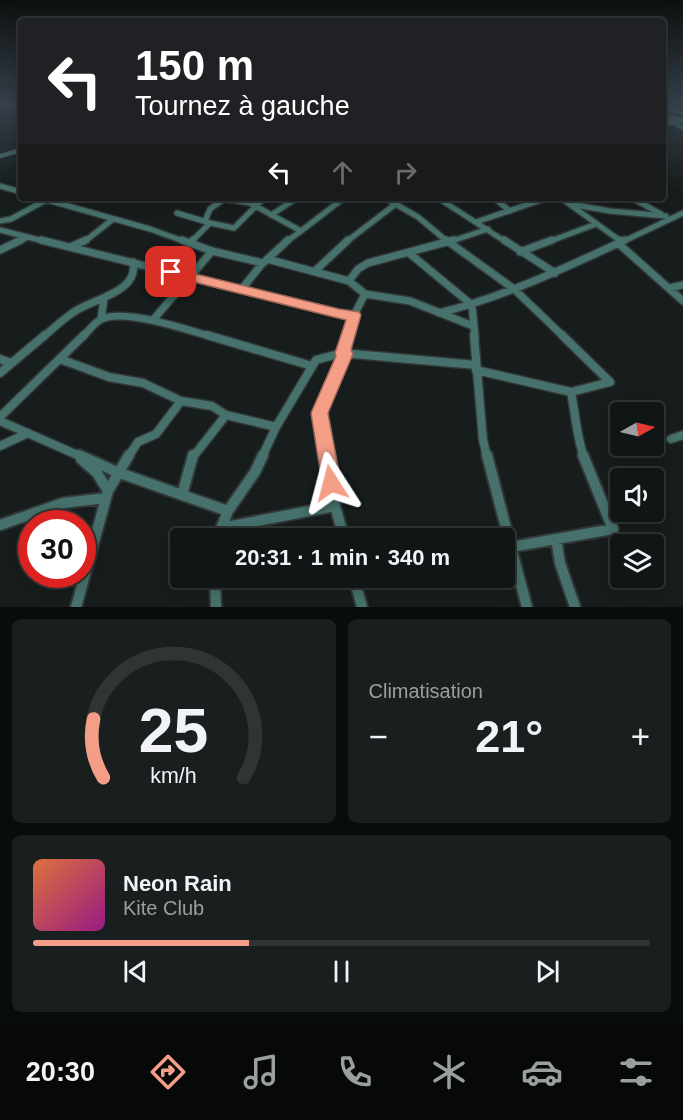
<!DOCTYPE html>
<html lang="fr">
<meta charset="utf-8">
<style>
body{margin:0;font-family:Helvetica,sans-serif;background:#191f1e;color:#f1f3f6;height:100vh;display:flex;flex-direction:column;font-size:22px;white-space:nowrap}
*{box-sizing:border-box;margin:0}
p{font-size:20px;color:#9c9fa0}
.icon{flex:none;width:33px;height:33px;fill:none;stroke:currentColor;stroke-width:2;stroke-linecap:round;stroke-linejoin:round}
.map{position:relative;height:607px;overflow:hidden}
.sheet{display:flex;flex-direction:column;gap:12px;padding:12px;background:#090c0c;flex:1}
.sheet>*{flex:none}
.top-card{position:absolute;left:18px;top:18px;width:648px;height:183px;border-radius:6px;box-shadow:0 3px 15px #0003,0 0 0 2px #303534;background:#202124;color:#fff;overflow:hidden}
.needle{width:39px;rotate:82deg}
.fabs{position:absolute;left:610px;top:402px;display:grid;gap:12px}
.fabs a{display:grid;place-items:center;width:54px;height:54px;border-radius:6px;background:#101615;box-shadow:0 3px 15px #0003,0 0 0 2px #303534;font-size:30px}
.speed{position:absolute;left:18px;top:510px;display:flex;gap:12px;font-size:30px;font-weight:700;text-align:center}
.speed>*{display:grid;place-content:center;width:78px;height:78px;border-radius:50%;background:#101615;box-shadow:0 3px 15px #0003,0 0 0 2px #303534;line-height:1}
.speed .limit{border:9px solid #d22;background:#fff;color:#111}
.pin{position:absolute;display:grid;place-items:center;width:51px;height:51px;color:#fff;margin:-26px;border-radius:12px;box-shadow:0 3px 9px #0006}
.me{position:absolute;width:66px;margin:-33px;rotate:351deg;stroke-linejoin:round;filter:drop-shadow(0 0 4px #0008)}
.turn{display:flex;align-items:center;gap:21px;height:126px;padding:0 18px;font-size:27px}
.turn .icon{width:78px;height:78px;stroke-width:2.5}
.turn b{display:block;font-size:42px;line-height:51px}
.lanes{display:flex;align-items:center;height:57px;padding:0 18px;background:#0003;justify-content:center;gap:30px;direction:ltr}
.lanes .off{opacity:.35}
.big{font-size:45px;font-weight:600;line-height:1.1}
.sheet .tile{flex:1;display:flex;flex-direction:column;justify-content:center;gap:9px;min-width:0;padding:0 21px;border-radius:9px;background:#191f1e}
.sheet .dial{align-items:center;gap:0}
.dial svg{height:156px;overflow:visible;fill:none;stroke:#303534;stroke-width:7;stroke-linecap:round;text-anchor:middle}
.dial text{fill:#f1f3f6;stroke:none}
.song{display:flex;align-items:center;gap:18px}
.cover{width:72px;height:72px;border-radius:9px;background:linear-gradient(135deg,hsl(20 70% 55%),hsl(310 70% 35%))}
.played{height:6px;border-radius:3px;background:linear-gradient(90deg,#f49e88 35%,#303534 35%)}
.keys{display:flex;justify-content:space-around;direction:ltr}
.heat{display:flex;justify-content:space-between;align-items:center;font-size:33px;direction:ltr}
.sheet .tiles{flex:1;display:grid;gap:12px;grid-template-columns:1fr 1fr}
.tile:last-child{grid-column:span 2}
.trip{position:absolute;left:170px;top:528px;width:345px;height:60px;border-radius:6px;background:#101615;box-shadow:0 3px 15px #0003,0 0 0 2px #303534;font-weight:600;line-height:60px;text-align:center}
.menu{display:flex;height:96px;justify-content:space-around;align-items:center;background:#060908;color:#9c9fa0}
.menu .icon{width:42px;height:42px}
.menu .active{color:#f49e88}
.menu b{font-size:27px;color:#f1f3f6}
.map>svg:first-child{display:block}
</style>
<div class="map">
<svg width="683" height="607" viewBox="0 0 683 607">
<rect width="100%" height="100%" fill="#161d1c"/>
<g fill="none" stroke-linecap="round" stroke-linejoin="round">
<defs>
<path id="minor-far4" d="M663,107L683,113
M663,116L683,120
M683,121L672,122L683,128
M663,124L672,122
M0,156L21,150"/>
<path id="minor-far3" d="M0,186L21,192
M40,198L150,229L186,242
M220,198L250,203L301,231L286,242
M385,198L418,217L448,242
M438,198L506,242
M494,198L510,211
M561,198L622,242
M632,198L661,214
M570,204L610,211L666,216
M177,213L210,223
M271,215L297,198
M0,221L11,219L46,200
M205,221L210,209L224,199
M476,222L547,198
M0,230L47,242
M301,231L344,198
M18,242L28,237
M84,242L113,219
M191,242L210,223L234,228L264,198
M346,242L397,203
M449,242L488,229
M548,242L596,224
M622,242L683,213"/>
<path id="minor-far2" d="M41,240L339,314L354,315
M182,240L212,251L263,263
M446,240L514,289L564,337
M504,240L555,273
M619,240L622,242
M190,243L193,240
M619,244L683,301
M70,247L86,240
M0,250L21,240
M520,252L552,240
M409,253L472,305L475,337
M267,259L349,281L365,294L410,301L473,326
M315,271L348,240
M349,281L358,269L368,263L454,240
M669,288L683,285
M241,290L261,265L288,240
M439,313C504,297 565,268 625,240
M101,319L104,298
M153,320L212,251
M43,337C54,328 65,317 77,310C97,298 139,291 133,262
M82,337C88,332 93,324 100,320C121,307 188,330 212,337
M347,337L354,315L365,294"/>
<path id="minor-far1" d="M207,335L312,366
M474,335L483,440L487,457
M562,335L610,382
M342,353L348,335
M0,359L11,363
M60,359L109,377L143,383L181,401L212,406L226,415L276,427
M476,370L571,392
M0,373L45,335
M0,417L84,335
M0,421L82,457
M671,439L683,435
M0,446L28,433
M128,457L138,442L156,434L181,401
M193,457L226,415
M262,457L276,427L316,360L342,353L476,365
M327,457L319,413L345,354
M584,457C577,439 575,412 571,392L610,382"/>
<path id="minor" d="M79,455L117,472L182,495
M193,455L182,495L228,511
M326,455L335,506L344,538
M487,455L511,547
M81,459L97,473L108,491
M0,525L63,503L106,498
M221,528L335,506
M217,538L228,511L255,472L263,455
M556,539L560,563L575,607
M215,578L216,607
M354,578L362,607
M76,607L108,491L129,455
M527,607L511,547L613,529L583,455"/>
</defs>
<use href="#minor-far4" stroke="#313837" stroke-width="5"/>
<use href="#minor-far3" stroke="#313837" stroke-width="8"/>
<use href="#minor-far2" stroke="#313837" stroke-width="10"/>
<use href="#minor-far1" stroke="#313837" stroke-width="11"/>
<use href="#minor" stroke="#313837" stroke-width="14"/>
<use href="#minor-far4" stroke="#46716c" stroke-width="4"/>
<use href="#minor-far3" stroke="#46716c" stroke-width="5"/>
<use href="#minor-far2" stroke="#46716c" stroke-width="7"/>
<use href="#minor-far1" stroke="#46716c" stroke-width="8"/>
<use href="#minor" stroke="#46716c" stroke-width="10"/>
</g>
<linearGradient id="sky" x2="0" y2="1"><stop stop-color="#0c100f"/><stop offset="0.55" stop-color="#36404b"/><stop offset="1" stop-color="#36404b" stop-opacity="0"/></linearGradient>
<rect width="683" height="190" fill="url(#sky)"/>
<path fill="#f49e88" stroke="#9f6758" stroke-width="1.5" d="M171,268L339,309L359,312L361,315L351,350L353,354L328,413L341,483L338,490L331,493L324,490L322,483L311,413L336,356L335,353L346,320L166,275L164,272Z"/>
</svg>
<div class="fabs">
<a><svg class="needle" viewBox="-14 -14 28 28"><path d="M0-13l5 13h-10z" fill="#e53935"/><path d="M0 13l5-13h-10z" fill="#9c9fa0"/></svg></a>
<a><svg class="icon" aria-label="sound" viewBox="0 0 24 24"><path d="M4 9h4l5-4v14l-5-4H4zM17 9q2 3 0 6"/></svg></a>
<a><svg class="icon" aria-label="layers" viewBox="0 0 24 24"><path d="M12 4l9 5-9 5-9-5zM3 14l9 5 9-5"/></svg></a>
</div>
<div class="speed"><div class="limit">30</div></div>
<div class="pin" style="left:171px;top:272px;background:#d93025"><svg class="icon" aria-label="arrive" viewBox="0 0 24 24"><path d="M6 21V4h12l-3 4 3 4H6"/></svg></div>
<svg class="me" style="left:331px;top:483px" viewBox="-20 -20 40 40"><path d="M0-17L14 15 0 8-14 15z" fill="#f49e88" stroke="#fff" stroke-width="4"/></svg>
<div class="trip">20:31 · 1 min · 340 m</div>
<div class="top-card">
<div class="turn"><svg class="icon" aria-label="left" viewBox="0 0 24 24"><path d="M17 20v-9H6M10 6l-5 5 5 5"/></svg><div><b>150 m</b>Tournez à gauche</div></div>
<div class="lanes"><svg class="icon" aria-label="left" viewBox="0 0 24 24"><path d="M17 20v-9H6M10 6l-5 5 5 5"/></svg><svg class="icon off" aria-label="ahead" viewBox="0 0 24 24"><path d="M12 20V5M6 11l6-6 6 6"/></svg><svg class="icon off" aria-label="right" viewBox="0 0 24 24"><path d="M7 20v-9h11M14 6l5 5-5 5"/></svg></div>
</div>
</div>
<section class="sheet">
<div class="tiles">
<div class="tile dial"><svg viewBox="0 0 100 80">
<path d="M14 69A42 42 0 1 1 86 69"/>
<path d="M14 69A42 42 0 0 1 9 39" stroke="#f49e88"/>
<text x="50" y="56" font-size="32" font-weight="700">25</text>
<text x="50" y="72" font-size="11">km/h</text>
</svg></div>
<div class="tile"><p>Climatisation</p>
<div class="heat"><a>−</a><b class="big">21°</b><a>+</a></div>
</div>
<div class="tile">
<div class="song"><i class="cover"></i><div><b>Neon Rain</b><p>Kite Club</p></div></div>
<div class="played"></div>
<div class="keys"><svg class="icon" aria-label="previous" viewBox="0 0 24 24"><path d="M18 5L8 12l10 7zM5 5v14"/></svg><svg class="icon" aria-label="pause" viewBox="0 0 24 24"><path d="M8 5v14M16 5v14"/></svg><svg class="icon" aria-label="next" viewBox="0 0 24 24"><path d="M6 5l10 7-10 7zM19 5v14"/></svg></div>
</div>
</div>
</section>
<nav class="menu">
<b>20:30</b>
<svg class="icon active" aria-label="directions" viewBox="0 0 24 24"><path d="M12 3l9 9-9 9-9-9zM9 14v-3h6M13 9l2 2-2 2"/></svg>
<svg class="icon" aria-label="music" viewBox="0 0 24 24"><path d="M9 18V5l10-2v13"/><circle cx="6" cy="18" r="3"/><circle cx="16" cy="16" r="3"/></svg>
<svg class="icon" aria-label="phone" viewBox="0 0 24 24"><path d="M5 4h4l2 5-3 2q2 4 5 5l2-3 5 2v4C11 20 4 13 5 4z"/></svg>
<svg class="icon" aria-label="climate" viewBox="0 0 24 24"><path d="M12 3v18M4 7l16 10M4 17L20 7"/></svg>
<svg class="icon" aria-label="car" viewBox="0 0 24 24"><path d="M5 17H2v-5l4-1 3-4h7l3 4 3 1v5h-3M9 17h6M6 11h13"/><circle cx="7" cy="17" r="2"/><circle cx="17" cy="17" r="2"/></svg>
<svg class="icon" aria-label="filters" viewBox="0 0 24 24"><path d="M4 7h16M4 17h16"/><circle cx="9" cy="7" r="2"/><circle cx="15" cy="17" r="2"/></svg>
</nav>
